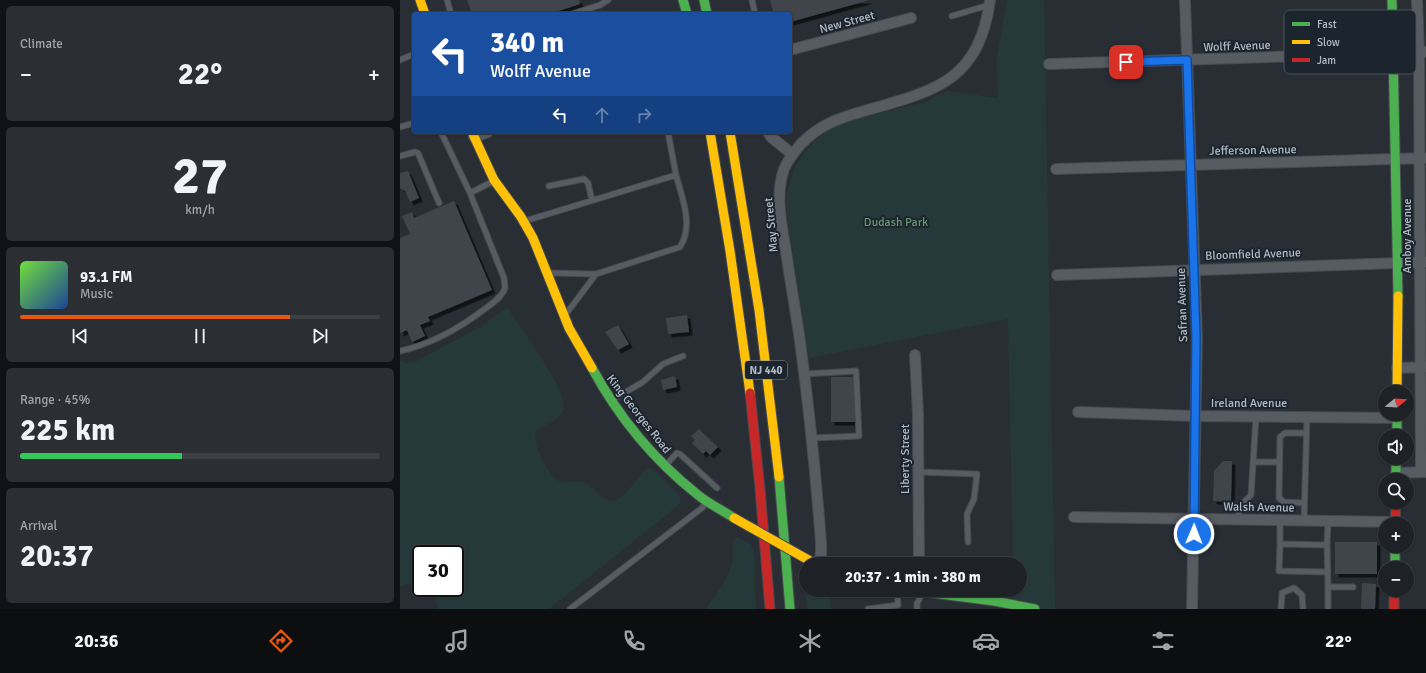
<!DOCTYPE html>
<meta charset="utf-8">
<style>
body{margin:0;font-family:Signika,sans-serif;background:#2b2f33;color:#f1f3f6;height:100vh;display:flex;flex-direction:column;font-size:15px;white-space:nowrap}
*{box-sizing:border-box;margin:0}
p{font-size:13px;color:#a1a4a7}
.icon{flex:none;width:22px;height:22px;fill:none;stroke:currentColor;stroke-width:2;stroke-linecap:round;stroke-linejoin:round}
.map{position:relative;flex:1;overflow:hidden}
.panel{display:flex;flex-direction:column;gap:6px;padding:6px;background:#101315;width:400px}
.panel>*{flex:none}
.hud{position:absolute;left:12px;top:12px;width:380px;height:122px;border-radius:4px;box-shadow:0 1px 3px #0004,0 0 0 1px #3c3f44;background:#1a4fa0;color:#fff;overflow:hidden}
.needle{width:26px;rotate:72deg}
.buttons{position:absolute;left:978px;top:385px;display:grid;gap:8px}
.buttons a{display:grid;place-items:center;width:36px;height:36px;border-radius:50%;background:#1e2227;box-shadow:0 1px 3px #0004,0 0 0 1px #3c3f44;font-size:20px}
.speed{position:absolute;left:12px;top:545px;display:flex;gap:8px;font-size:20px;font-weight:700;text-align:center}
.speed>*{display:grid;place-content:center;width:52px;height:52px;border-radius:50%;background:#1e2227;box-shadow:0 1px 3px #0004,0 0 0 1px #3c3f44;line-height:1}
.speed .limit{border:2px solid #111;border-radius:6px;background:#fff;color:#111}
.pin{position:absolute;display:grid;place-items:center;width:34px;height:34px;color:#fff;margin:-17px;border-radius:8px;box-shadow:0 2px 6px #0006}
.me{position:absolute;width:44px;margin:-22px;rotate:1deg;stroke-linejoin:round;filter:drop-shadow(0 0 3px #0008)}
.turn{display:flex;align-items:center;gap:14px;height:84px;padding:0 12px;font-size:18px}
.turn .icon{width:52px;height:52px;stroke-width:2.5}
.turn b{display:block;font-size:28px;line-height:34px}
.lanes{display:flex;align-items:center;height:38px;padding:0 12px;background:#0003;justify-content:center;gap:20px;direction:ltr}
.lanes .off{opacity:.35}
.big{font-size:30px;font-weight:700;line-height:1.1}
.panel .card{flex:1;display:flex;flex-direction:column;justify-content:center;gap:6px;min-width:0;padding:0 14px;border-radius:6px;background:#2b2f33}
.panel .dial{align-items:center;gap:0}
.dial b{font-size:52px;line-height:1}
.song{display:flex;align-items:center;gap:12px}
.cover{width:48px;height:48px;border-radius:6px;background:linear-gradient(135deg,hsl(100 70% 55%),hsl(220 70% 35%))}
.played{height:4px;border-radius:2px;background:linear-gradient(90deg,#ea580c 75%,#3c3f44 75%)}
.keys{display:flex;justify-content:space-around;direction:ltr}
.heat{display:flex;justify-content:space-between;align-items:center;font-size:22px;direction:ltr}
.charge{height:6px;border-radius:3px;background:linear-gradient(90deg,#34c759 45%,#3c3f44 0)}
.trip{position:absolute;left:399px;top:557px;width:228px;height:40px;border-radius:20px;background:#1e2227;box-shadow:0 1px 3px #0004,0 0 0 1px #3c3f44;font-weight:700;line-height:40px;text-align:center}
.dock{display:flex;height:64px;justify-content:space-around;align-items:center;background:#0c0e10;color:#a1a4a7}
.dock .icon{width:28px;height:28px}
.dock .on{color:#ea580c}
.dock b{font-size:18px;color:#f1f3f6}
main{display:flex;flex:1;min-height:0}
.map>svg:first-child{display:block}
</style>
<main>
<section class="panel">
<div class="card"><p>Climate</p>
<div class="heat"><a>−</a><b class="big">22°</b><a>+</a></div>
</div>
<div class="card dial"><b>27</b><p>km/h</p></div>
<div class="card">
<div class="song"><i class="cover"></i><div><b>93.1 FM</b><p>Music</p></div></div>
<div class="played"></div>
<div class="keys"><svg class="icon" aria-label="previous" viewBox="0 0 24 24"><path d="M18 5L8 12l10 7zM5 5v14"/></svg><svg class="icon" aria-label="pause" viewBox="0 0 24 24"><path d="M8 5v14M16 5v14"/></svg><svg class="icon" aria-label="next" viewBox="0 0 24 24"><path d="M6 5l10 7-10 7zM19 5v14"/></svg></div>
</div>
<div class="card"><p>Range · 45%</p><b class="big">225 km</b><div class="charge"></div></div>
<div class="card"><p>Arrival</p><b class="big">20:37</b></div>
</section>
<div class="map">
<svg width="1026" height="609" viewBox="0 0 1026 609">
<defs>
<filter id="shadow"><feDropShadow dx="3.5" dy="3.5" stdDeviation="0" flood-color="#0009"/></filter>
</defs>
<rect width="100%" height="100%" fill="#282e34"/>
<path fill="#26393a" d="M607,0H644L655,609H614L613,590H620V564H613L608,319L409,358L387,216V193L395,166L410,146L429,129L456,119L525,102L547,91L598,98L596,63Z
M107,307C118,324 168,391 164,408C161,420 145,424 136,431C131,442 148,477 159,481C168,485 177,479 186,483C195,488 204,504 216,500C226,496 239,476 246,469L253,468L280,496V504L149,609H38L36,601L26,588H55V554H21V586L8,583L0,586V360L6,363L15,362L82,326Z
M336,537L350,544L354,551L356,609H306C314,597 331,575 332,562C333,554 330,544 336,537Z
M404,573L406,574V590H429L431,609H407Z"/>
<path fill="#40454b" filter="url(#shadow)" d="M67,0H179L180,4L149,14H72Z
M370,0H470L390,22V14H374Z
M8,171L19,198L10,202L5,191L0,188V173Z
M54,201L92,290L28,317L30,321L20,325L25,336L12,342L7,330L0,333V238L10,234L2,216L12,212L14,218Z
M287,315L289,332L268,334L266,318Z
M218,325L229,344L218,350L205,332Z
M275,376L277,387L263,390L261,380Z
M431,377H455V422H431Z
M299,429L318,447L310,455L306,451L303,454L292,443L295,440L291,436Z
M823,461H832L831,502L813,501L814,471Z
M935,542H977V574H935Z
M962,583L976,584L975,609H961Z"/>
<g fill="none" stroke-linecap="round" stroke-linejoin="round">
<defs>
<path id="lane" d="M47,0L51,14
M352,0L355,14
M172,14L200,5L208,0
M552,16L589,5
M0,60L14,54
M0,127L14,123
M0,156L15,152L18,153L39,203
M149,186L184,179L188,183L192,200
M70,193L94,181
M125,221L276,175L268,132
M148,273L196,274L280,247C294,225 282,198 276,175
M166,314L196,274
M0,351C33,344 60,328 86,308C93,303 102,297 105,288L104,278L70,193L41,132
M404,374L456,371L459,436L411,438
M212,400L243,382L263,364L283,356
M853,462H879
M266,465L277,453L280,454L317,488
M518,472L577,474L574,499L567,514L568,542
M904,503L884,502L879,498L880,437L885,433H905
M837,519L841,505L851,495L856,417
M880,520V544L927,545L928,521
M904,521L907,417
M880,544L879,571L927,572
M927,545L928,587
M170,609L302,508L306,502
M468,609L498,605L497,590
M517,609V603L523,593
M881,609L882,593L894,588L902,595L903,609
M928,609V587H953"/>
<path id="street" d="M785,0L797,337L792,609
M1017,0L1019,52L1021,472
M390,50L511,18
M649,64L1025,52
M368,132L371,137L392,154
M74,137L88,132
M656,169L1026,158
M657,275L1026,262
M515,355L518,414L519,564
M997,368L1025,367
M678,412L795,416L997,418
M996,473L1026,472
M674,517L995,522
M418,564L421,554V543C416,476 409,408 400,341C396,313 391,286 387,258C383,230 374,197 384,169C388,160 394,152 401,144C419,125 439,118 464,111C534,91 579,82 590,0"/>
<path id="fast" d="M283,0L287,14
M304,0L307,14
M992,0L998,296
M192,368C218,416 255,461 298,495C309,504 322,510 334,518
M997,414V436
M996,458V480
M379,477L390,609
M995,546V568
M509,590L594,601L635,609"/>
<path id="slow" d="M20,0L25,14
M72,132L94,180L121,217L133,238L169,328L192,368
M310,132L330,251L350,393
M330,132L359,310L379,477
M997,392L998,296"/>
<path id="jam" d="M350,393L360,489L370,609
M995,524L996,502
M994,590V609"/>
</defs>
<use href="#lane" stroke="#464a4f" stroke-width="7"/>
<use href="#street" stroke="#464a4f" stroke-width="12"/>
<use href="#fast" stroke="#464a4f" stroke-width="11"/>
<use href="#slow" stroke="#464a4f" stroke-width="11"/>
<use href="#jam" stroke="#464a4f" stroke-width="11"/>
<use href="#lane" stroke="#575c62" stroke-width="5"/>
<use href="#street" stroke="#575c62" stroke-width="10"/>
<use href="#fast" stroke="#4caf50" stroke-width="9"/>
<use href="#slow" stroke="#ffc107" stroke-width="9"/>
<use href="#jam" stroke="#c62828" stroke-width="9"/>
<defs>
<path id="slow-bridge" d="M334,518L412,562"/>
</defs>
<use href="#slow-bridge" stroke="#464a4f" stroke-width="11" stroke-linecap="butt"/>
<use href="#slow-bridge" stroke="#ffc107" stroke-width="9"/>
</g>
<g fill="none" stroke-linecap="round" stroke-linejoin="round">
<defs>
<path id="route" d="M726,62L787,60L796,337L794,534"/>
</defs>
<use href="#route" stroke="#114b97" stroke-width="10"/>
<use href="#route" stroke="#1a73e8" stroke-width="7"/>
</g>
<g text-anchor="middle" stroke-width="4" stroke-linejoin="round" paint-order="stroke">
<rect fill="#1c252e" stroke="#848d98" stroke-width="1" x="345" y="361" width="42" height="18" rx="3"/>
<g font-size="11" font-weight="bold" fill="#b1bac5">
<text x="366" y="374">NJ 440</text>
</g>
<g font-size="12" fill="#b1bac5" stroke="#1c252e">
<text transform="translate(447 22) rotate(-15)" y="4">New Street</text>
<text transform="translate(837 46) rotate(-2)" y="4">Wolff Avenue</text>
<text transform="translate(853 150) rotate(-1)" y="4">Jefferson Avenue</text>
<text transform="translate(371 225) rotate(-96)" y="4">May Street</text>
<text transform="translate(1007 236) rotate(-90)" y="4">Amboy Avenue</text>
<text transform="translate(853 254) rotate(-2)" y="4">Bloomfield Avenue</text>
<text transform="translate(782 305) rotate(-92)" y="4">Safran Avenue</text>
<text x="849" y="407">Ireland Avenue</text>
<text transform="translate(239 414) rotate(52)" y="4">King Georges Road</text>
<text transform="translate(505 459) rotate(-90)" y="4">Liberty Street</text>
<text transform="translate(859 507) rotate(1)" y="4">Walsh Avenue</text>
</g>
<g font-size="12" fill="#6a9571" stroke="#1c252e">
<text x="496" y="226">Dudash Park</text>
</g>
</g>
<rect x="884" y="10" width="132" height="64" rx="6" fill="#1c252e" stroke="#49525b" stroke-width="1"/>
<rect x="892" y="22" width="18" height="4" fill="#4caf50"/>
<rect x="892" y="40" width="18" height="4" fill="#ffc107"/>
<rect x="892" y="58" width="18" height="4" fill="#c62828"/>
<g font-size="11" fill="#b1bac5">
<text x="917" y="28">Fast</text>
<text x="917" y="46">Slow</text>
<text x="917" y="64">Jam</text>
</g>
</svg>
<div class="buttons">
<a><svg class="needle" viewBox="-14 -14 28 28"><path d="M0-13l5 13h-10z" fill="#e53935"/><path d="M0 13l5-13h-10z" fill="#a1a4a7"/></svg></a>
<a><svg class="icon" aria-label="sound" viewBox="0 0 24 24"><path d="M4 9h4l5-4v14l-5-4H4zM17 9q2 3 0 6"/></svg></a>
<a><svg class="icon" aria-label="search" viewBox="0 0 24 24"><circle cx="10" cy="10" r="6"/><path d="M15 15l6 6"/></svg></a>
<a>+</a>
<a>−</a>
</div>
<div class="speed"><div class="limit">30</div></div>
<div class="pin" style="left:726px;top:62px;background:#d93025"><svg class="icon" aria-label="arrive" viewBox="0 0 24 24"><path d="M6 21V4h12l-3 4 3 4H6"/></svg></div>
<svg class="me" style="left:794px;top:534px" viewBox="-20 -20 40 40"><circle r="17" fill="#1a73e8" stroke="#fff" stroke-width="3"/><path d="M0-11L8 9 0 5-8 9z" fill="#fff"/></svg>
<div class="trip">20:37 · 1 min · 380 m</div>
<div class="hud">
<div class="turn"><svg class="icon" aria-label="left" viewBox="0 0 24 24"><path d="M17 20v-9H6M10 6l-5 5 5 5"/></svg><div><b>340 m</b>Wolff Avenue</div></div>
<div class="lanes"><svg class="icon" aria-label="left" viewBox="0 0 24 24"><path d="M17 20v-9H6M10 6l-5 5 5 5"/></svg><svg class="icon off" aria-label="ahead" viewBox="0 0 24 24"><path d="M12 20V5M6 11l6-6 6 6"/></svg><svg class="icon off" aria-label="right" viewBox="0 0 24 24"><path d="M7 20v-9h11M14 6l5 5-5 5"/></svg></div>
</div>
</div>
</main>
<nav class="dock">
<b>20:36</b>
<svg class="icon on" aria-label="directions" viewBox="0 0 24 24"><path d="M12 3l9 9-9 9-9-9zM9 14v-3h6M13 9l2 2-2 2"/></svg>
<svg class="icon" aria-label="music" viewBox="0 0 24 24"><path d="M9 18V5l10-2v13"/><circle cx="6" cy="18" r="3"/><circle cx="16" cy="16" r="3"/></svg>
<svg class="icon" aria-label="phone" viewBox="0 0 24 24"><path d="M5 4h4l2 5-3 2q2 4 5 5l2-3 5 2v4C11 20 4 13 5 4z"/></svg>
<svg class="icon" aria-label="climate" viewBox="0 0 24 24"><path d="M12 3v18M4 7l16 10M4 17L20 7"/></svg>
<svg class="icon" aria-label="car" viewBox="0 0 24 24"><path d="M5 17H2v-5l4-1 3-4h7l3 4 3 1v5h-3M9 17h6M6 11h13"/><circle cx="7" cy="17" r="2"/><circle cx="17" cy="17" r="2"/></svg>
<svg class="icon" aria-label="filters" viewBox="0 0 24 24"><path d="M4 7h16M4 17h16"/><circle cx="9" cy="7" r="2"/><circle cx="15" cy="17" r="2"/></svg>
<b>22°</b>
</nav>
